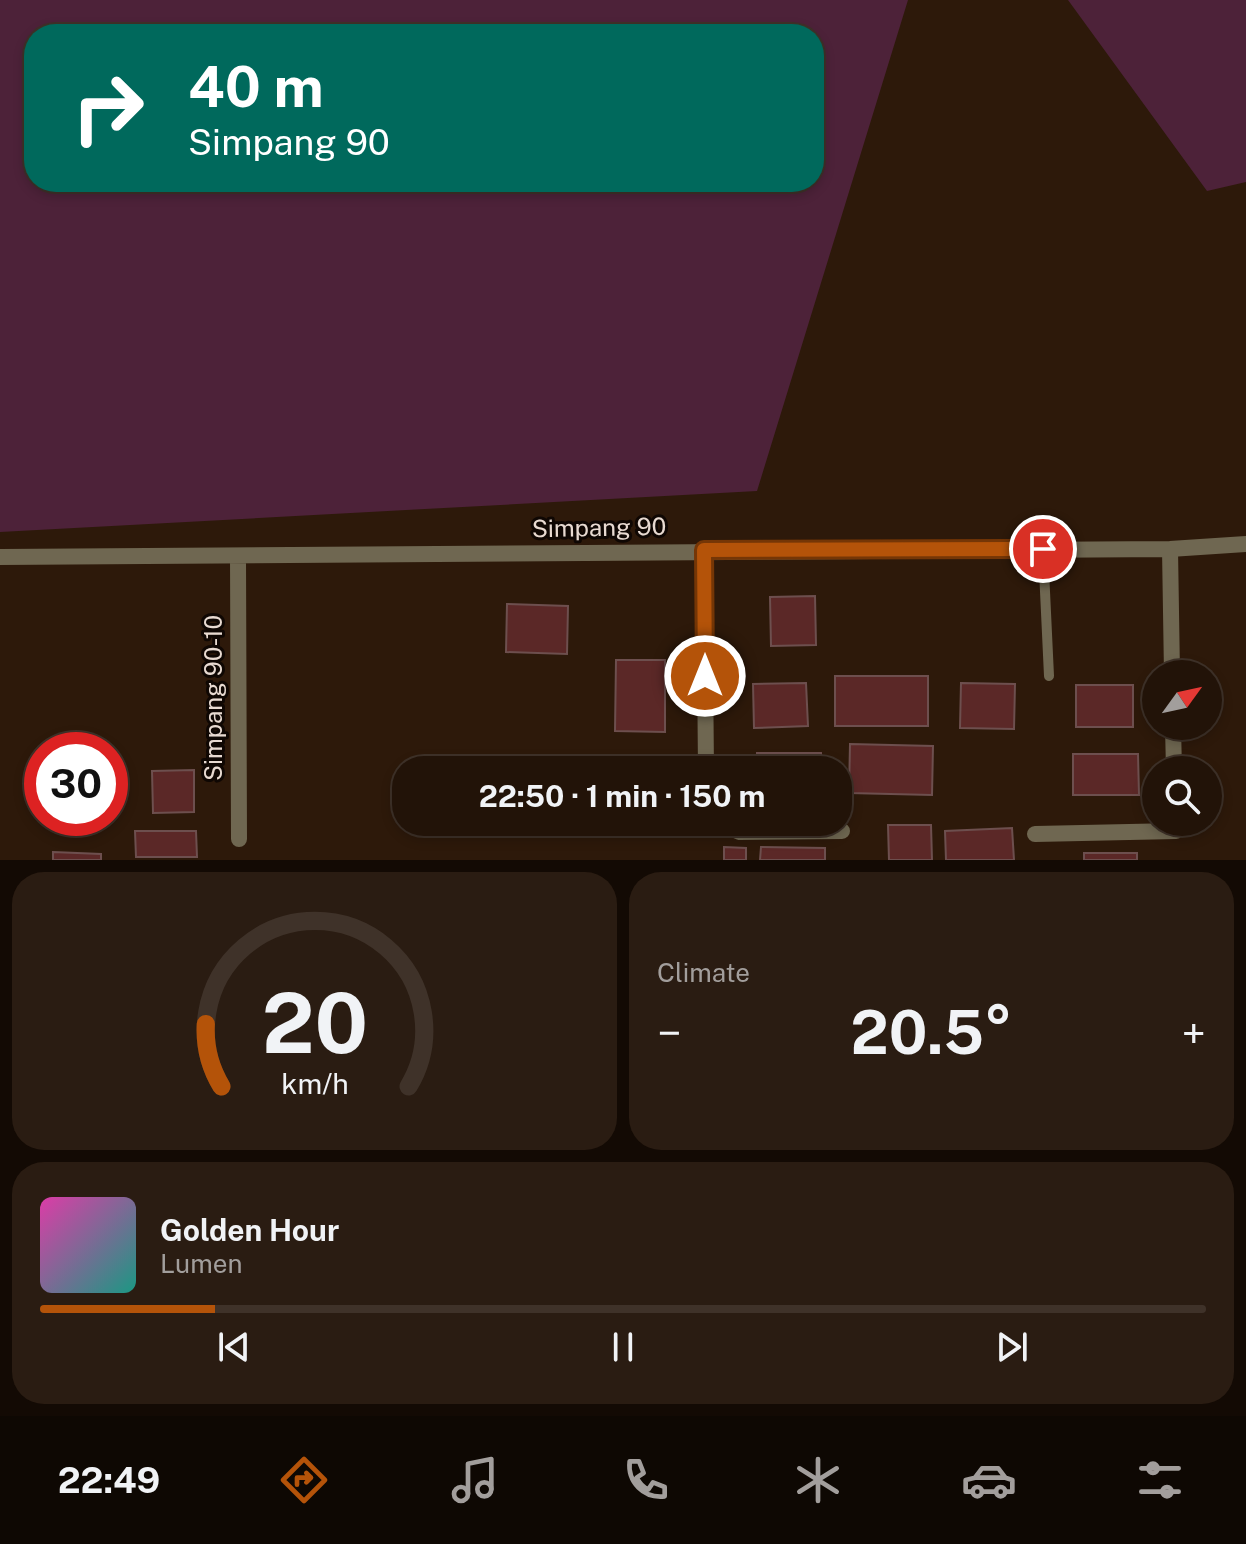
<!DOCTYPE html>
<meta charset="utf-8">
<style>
body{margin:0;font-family:"Public Sans",sans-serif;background:#2a1c12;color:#f1f3f6;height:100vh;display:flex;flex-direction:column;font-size:30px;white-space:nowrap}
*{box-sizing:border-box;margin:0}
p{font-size:26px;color:#a29e9c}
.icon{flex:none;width:44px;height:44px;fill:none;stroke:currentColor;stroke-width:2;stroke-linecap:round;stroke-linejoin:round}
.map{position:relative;height:860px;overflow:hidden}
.side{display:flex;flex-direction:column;gap:12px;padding:12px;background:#130a04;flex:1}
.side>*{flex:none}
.guide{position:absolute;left:24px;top:24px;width:800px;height:168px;border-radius:32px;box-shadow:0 4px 12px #0003,0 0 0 2px #3f3229;background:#00695c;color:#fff;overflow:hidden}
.needle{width:52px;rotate:57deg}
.buttons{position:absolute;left:1142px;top:660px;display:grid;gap:16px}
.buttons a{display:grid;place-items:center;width:80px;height:80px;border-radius:50%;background:#221308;box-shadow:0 4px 12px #0003,0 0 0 2px #3f3229;font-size:40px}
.speed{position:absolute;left:24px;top:732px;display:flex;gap:16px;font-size:40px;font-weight:700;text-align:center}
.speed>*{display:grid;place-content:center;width:104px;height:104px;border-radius:50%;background:#221308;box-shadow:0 4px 12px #0003,0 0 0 2px #3f3229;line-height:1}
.speed .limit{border:12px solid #d22;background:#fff;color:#111}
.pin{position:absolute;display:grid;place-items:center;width:68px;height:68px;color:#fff;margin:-34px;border:4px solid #fff;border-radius:50%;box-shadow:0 2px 8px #0007}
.me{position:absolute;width:88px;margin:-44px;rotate:0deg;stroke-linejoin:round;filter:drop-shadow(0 0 6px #0008)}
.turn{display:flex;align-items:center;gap:28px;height:168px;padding:0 32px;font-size:36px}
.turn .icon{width:104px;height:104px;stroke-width:2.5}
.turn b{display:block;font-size:56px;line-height:68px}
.big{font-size:60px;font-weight:700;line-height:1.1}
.side .widget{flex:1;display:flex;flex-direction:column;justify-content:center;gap:12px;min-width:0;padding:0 28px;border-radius:32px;background:#2a1c12}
.side .dial{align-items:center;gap:0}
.dial svg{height:208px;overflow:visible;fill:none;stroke:#3f3229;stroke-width:7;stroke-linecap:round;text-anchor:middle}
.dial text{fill:#f1f3f6;stroke:none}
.song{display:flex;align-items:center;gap:24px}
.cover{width:96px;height:96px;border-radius:12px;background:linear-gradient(135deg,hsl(320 70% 55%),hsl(170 70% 35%))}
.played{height:8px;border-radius:4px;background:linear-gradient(90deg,#b45309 15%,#3f3229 15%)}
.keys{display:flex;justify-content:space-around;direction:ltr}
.heat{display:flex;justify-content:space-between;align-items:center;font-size:44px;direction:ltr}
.side .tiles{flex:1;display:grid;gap:12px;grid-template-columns:1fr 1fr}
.widget:last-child{grid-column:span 2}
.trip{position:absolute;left:392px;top:756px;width:460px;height:80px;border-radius:32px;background:#221308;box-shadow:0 4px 12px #0003,0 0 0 2px #3f3229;font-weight:700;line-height:80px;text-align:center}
.dock{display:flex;height:128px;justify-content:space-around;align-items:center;background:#0e0803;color:#a29e9c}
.dock .icon{width:56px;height:56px}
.dock .current{color:#b45309}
.dock b{font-size:36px;color:#f1f3f6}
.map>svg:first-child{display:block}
</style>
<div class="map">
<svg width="1246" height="860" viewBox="0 0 1246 860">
<rect width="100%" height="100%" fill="#2d190a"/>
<path fill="#4d2239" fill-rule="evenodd" d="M0,0H908L757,491L0,532ZM34,34H814V182H34Z
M1068,0H1246V182L1207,191Z"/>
<path fill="#5b2827" stroke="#6d4f4e" stroke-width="2" d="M815,596L816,645L771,646L770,597Z
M507,604L568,606L567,654L506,652Z
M616,660H665V732L615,731Z
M835,676H928V726H835Z
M806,683L808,726L754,728L753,684Z
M961,683L1015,684L1014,729L960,728Z
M1076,685H1133V727H1076Z
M850,744L933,746L932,795L849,793Z
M757,753H821L822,770H757Z
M1073,754H1138L1139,795H1073Z
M194,770V812L153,813L152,771Z
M888,825H931L932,860H889Z
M1012,828L1014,860H946L945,831Z
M135,831H196L197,857H136Z
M724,847L746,848V860H724Z
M761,847L825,848V860H760Z
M53,852L101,854V860H53Z
M1084,853H1137V860H1084Z"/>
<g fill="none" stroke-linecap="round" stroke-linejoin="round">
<path stroke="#6f6751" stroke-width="10" d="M1043,549L1049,676"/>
<path stroke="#6f6751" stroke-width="16" d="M1170,549L1172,674
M704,550L706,770
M0,557C390,557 780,549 1170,549L1246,544
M238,557L239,839
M1173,726L1174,770
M716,822L740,832L842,831
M1035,834L1176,831L1175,822"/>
</g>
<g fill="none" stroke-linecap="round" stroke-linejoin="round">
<defs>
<path id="route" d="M705,676L704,550L1043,549"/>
</defs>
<use href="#route" stroke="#753606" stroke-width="20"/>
<use href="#route" stroke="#b45309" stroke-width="14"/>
</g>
<g text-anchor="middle" stroke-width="6" stroke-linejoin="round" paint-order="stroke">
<g font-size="24" fill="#e8dad1" stroke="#0f0703">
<text transform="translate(599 528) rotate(-1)" y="8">Simpang 90</text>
<text transform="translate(214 698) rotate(-90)" y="8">Simpang 90-10</text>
</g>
</g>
</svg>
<div class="buttons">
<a><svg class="needle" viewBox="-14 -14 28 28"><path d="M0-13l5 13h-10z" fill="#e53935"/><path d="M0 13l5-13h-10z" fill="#a29e9c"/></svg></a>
<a><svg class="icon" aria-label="search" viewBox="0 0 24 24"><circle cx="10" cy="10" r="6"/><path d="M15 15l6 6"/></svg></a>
</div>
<div class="speed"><div class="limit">30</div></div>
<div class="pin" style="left:1043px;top:549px;background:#d93025"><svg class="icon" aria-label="arrive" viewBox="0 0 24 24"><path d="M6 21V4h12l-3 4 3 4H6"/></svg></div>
<svg class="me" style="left:705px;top:676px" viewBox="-20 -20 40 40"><circle r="17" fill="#b45309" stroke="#fff" stroke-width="3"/><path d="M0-11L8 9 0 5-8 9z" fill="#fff"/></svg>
<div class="trip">22:50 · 1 min · 150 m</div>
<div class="guide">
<div class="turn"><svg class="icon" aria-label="right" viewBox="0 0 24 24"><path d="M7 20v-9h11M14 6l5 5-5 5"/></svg><div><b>40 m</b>Simpang 90</div></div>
</div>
</div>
<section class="side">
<div class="tiles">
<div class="widget dial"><svg viewBox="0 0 100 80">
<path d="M14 69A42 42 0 1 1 86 69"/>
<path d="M14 69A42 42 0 0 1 8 45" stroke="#b45309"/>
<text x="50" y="56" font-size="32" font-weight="700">20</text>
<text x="50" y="72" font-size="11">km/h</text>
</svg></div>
<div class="widget"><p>Climate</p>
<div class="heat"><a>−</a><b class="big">20.5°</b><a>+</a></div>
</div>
<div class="widget">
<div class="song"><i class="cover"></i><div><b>Golden Hour</b><p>Lumen</p></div></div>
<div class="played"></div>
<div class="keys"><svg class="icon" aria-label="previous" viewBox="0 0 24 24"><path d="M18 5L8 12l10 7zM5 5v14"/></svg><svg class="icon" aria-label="pause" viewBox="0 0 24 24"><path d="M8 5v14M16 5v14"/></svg><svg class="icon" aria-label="next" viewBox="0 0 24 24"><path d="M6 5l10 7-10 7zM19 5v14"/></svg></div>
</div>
</div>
</section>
<nav class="dock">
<b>22:49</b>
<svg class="icon current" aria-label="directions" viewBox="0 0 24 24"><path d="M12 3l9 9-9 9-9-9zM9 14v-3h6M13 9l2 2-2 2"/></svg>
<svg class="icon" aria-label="music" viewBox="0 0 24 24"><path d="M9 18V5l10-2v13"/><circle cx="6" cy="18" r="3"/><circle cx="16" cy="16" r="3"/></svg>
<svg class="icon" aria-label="phone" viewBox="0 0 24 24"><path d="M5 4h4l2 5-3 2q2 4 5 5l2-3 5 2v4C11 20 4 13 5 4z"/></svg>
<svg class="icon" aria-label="climate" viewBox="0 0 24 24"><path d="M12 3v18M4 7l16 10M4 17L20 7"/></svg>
<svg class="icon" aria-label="car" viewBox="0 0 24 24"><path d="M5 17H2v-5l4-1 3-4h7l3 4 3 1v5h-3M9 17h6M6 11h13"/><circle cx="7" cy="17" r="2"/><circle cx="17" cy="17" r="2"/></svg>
<svg class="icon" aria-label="filters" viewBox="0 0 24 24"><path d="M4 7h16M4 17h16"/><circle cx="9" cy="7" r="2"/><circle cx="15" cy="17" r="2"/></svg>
</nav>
